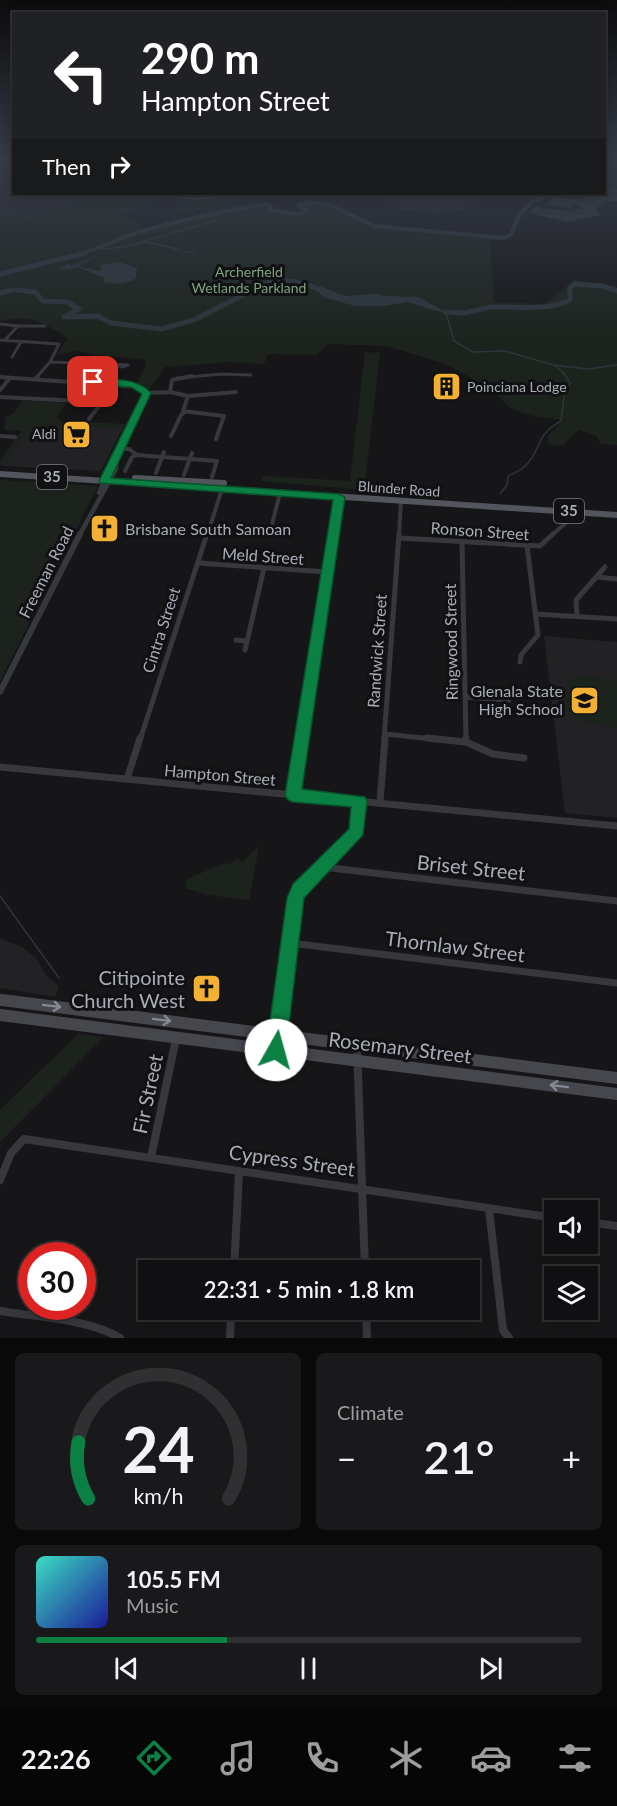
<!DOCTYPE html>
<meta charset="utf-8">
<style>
body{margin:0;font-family:Lato,sans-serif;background:#19191b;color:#f1f3f6;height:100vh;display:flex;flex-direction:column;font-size:22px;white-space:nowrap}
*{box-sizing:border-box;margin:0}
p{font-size:20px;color:#9c9d9f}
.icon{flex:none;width:33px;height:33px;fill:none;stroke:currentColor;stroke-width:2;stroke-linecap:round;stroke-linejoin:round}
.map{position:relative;height:1338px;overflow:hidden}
.sheet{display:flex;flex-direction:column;gap:15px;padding:15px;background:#09090a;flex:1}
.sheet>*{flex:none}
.guide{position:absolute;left:12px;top:12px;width:594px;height:183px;border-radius:0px;box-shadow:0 3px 15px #0003,0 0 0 2px #303032;background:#202124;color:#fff;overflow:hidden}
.fabs{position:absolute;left:544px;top:1200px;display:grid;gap:12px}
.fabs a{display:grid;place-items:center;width:54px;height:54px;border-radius:0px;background:#101012;box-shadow:0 3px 15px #0003,0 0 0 2px #303032;font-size:30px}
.speed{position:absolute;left:18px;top:1242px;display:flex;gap:12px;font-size:30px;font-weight:700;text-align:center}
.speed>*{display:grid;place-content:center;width:78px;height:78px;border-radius:50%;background:#101012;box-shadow:0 3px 15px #0003,0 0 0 2px #303032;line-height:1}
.speed .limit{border:9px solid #d22;background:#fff;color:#111}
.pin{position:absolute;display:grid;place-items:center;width:51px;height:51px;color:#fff;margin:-26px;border-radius:12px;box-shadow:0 3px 9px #0006}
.me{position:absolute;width:66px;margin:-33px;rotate:7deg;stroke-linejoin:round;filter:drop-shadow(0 0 4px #0008)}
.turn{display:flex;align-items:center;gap:21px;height:126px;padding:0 30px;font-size:27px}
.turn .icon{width:78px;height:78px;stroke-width:2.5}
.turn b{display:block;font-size:42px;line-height:51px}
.then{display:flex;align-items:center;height:57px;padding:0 30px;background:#0003;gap:12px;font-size:22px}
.big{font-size:45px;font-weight:600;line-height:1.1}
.sheet .widget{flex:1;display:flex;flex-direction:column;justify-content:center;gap:9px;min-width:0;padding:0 21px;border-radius:9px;background:#19191b}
.sheet .dial{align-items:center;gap:0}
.dial svg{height:156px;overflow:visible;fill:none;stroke:#303032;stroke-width:7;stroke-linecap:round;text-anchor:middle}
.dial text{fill:#f1f3f6;stroke:none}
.song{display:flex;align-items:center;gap:18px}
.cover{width:72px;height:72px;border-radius:9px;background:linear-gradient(135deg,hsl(170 70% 55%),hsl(240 70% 35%))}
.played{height:6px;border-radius:3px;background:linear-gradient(90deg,#0b8043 35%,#303032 35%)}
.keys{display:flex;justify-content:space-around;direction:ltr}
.heat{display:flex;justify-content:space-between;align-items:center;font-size:33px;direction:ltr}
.sheet .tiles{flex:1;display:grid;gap:15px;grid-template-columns:1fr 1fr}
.widget:last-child{grid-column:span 2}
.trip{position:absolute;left:138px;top:1260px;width:342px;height:60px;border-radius:0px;background:#101012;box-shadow:0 3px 15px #0003,0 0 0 2px #303032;font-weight:600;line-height:60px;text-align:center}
.dock{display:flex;height:96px;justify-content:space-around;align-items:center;background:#060607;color:#9c9d9f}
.dock .icon{width:42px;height:42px}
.dock .current{color:#0b8043}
.dock b{font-size:27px;color:#f1f3f6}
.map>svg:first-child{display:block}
</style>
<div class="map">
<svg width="617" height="1338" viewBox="0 0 617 1338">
<rect width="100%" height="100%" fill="#161618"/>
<path fill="#222225" d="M0,167L13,169L14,194H91L25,223H0Z
M410,194H490L463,209L439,213L403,210L382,199Z
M56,424L123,428L101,471L4,466L26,432L42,433Z
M544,636L617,642V818L565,813Z
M0,938L22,947L36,958L47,976L59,986L55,997L0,988Z"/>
<path fill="#1c231d" d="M91,194H143L160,197L122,215L147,230C180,220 236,201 270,205L269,210L298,214L307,211L299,205C326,192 343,216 367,224L490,237L494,302L545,304L574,280L617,286L613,289L617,291V445L600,444L598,437L580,430L572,435L564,445L555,446L547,442L548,435L564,420C540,417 507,416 496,391L445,364L387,346L328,344L316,355L268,354L264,364L231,362L165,367L149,389L137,382L146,366V360L98,355L91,362L95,355L78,351L56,355L68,338C40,321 34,315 0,321V223H25Z
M239,196L247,201L212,207L187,214L171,211L182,205L174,203C187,197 221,200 239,196Z
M365,352L380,353L364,490L261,481L263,476L350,481Z
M23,401L66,403L57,417L61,421L125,424L123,428L56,424L42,433L26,432L4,466L0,465V461L21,431L5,430V417L13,414Z
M0,480L98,486L0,681Z
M588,676L617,680V685L586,681L617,686V728C605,726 590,725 580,719C554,705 556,678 588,676Z
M259,846L249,900L208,895L185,888L187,879L225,863L231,864L237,858L242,862Z
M78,1034L104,1037L0,1142V1110Z"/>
<path fill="#2c353c" d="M593,194H617V201H605L596,209L600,215L567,222L530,213L532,209L536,207L592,215L571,210L584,209L572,204L571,208L545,204L555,197L579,200Z
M102,254L78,266L99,271L101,269L100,265L119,262L137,268L136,278C127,285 114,284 103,282L104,278L78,267L70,270L59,268L68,264L71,266Z
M320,286L345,296L376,294L385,296L419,297L440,309L457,314L432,310L408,302L384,306H355L326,298L312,288Z"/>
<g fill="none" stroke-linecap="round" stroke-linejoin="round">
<path stroke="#2c353c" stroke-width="1.5" d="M143,241L181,250
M101,249L125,247L217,220
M185,251L194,253
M446,312L454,341L473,352L505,351L553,365L588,369L617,365
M500,494L507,485L508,476C514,473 520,471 525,466C543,449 533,437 561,421L564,397L570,383L563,372L554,365
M0,896L59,978"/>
<path stroke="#2c353c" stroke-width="4" d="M604,190L617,191
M559,194H579
M79,254C100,249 117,239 136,233C179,220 222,212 265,204L271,206L269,210L298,214L307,211L299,205L309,202L328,204L374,226L503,238L511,235C518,213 528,200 551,194"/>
<path stroke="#2c353c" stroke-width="5" d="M0,274L85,253
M16,290L35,292L43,301L67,302L79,309L64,317L98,316L111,323L161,329L194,320L265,284C287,278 303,281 323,292
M0,293L12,290
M490,307C517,306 545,312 570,300V288L575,284L603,286L617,291
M445,312L464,313L486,308"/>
<path stroke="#37383d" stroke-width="2" d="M0,163L14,165
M151,194L198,199L245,194"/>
<path stroke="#37383d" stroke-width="3" d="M0,324L18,326
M0,340L59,344L50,362L36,378
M5,340L18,326H45
M12,357L21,342
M50,362L111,364
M111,364L128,365L122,367Z
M0,377L9,378
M177,378L222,374L251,375"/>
<path stroke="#37383d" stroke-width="4" d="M0,377L141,387L146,393L145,397L117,451
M35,379L38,376
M0,390L10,378
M170,392L172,380L192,376
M146,393L170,392L188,396L183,411L224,416L216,439
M188,396L236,392
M0,397L97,402L101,401L112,383
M89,419L99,406L97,402
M0,436L15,437
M171,436L181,415L185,412
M118,449H129L137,455L217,461L212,477
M125,471L132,457L137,455
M156,473L164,452
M184,475L192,453
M207,536L222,489
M269,536L280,493
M333,536L339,497
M399,536L401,501
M551,536L571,518L565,507"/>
<path stroke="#37383d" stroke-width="5" d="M399,538L540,546L553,534
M462,542L466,740
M198,563L328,572
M597,577L617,579
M535,614L617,619
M577,616L576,600L605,567
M236,640L247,641
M245,650L264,568
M520,662L521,655L538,635L527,546
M465,697L509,700
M385,734L442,740
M140,740L207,534
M302,740L333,534
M384,740L399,534"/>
<path stroke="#37383d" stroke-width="7" d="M427,738L466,742L493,754L524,758
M466,738V742
M0,767L617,826
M127,779L140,738
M293,795L302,738
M380,803L385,738
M322,867L617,901
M290,943L617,983
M282,1002L299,889L353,838L357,830L359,801"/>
<path stroke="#37383d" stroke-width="8" d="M357,1046L365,1270
M276,1050L283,1000
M151,1157L176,1039
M0,1180L11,1153L24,1139L555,1218
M489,1209L503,1330L509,1338
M588,1222L617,1226
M234,1270L239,1173
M366,1310L367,1338
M0,1311C36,1317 89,1319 120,1338
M230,1338L231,1310"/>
<path stroke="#37383d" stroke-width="4.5" d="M99,493L115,456
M79,536L116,469L117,451"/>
<path stroke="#37383d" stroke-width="6" d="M0,692L80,534"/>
<path stroke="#45474d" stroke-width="9" d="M0,1000L13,1002"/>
<path stroke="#45474d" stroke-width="12" d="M2,1000L617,1078
M0,1015L617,1094"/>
<path stroke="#53555c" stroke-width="6" d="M0,474L617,515
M135,478L224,483"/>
</g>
<defs><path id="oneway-shaft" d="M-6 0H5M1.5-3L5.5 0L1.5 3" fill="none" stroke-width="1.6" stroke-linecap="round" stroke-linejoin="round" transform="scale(1.5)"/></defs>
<g stroke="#858993">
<use href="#oneway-shaft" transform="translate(52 1006) rotate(7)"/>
<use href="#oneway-shaft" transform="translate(162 1020) rotate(7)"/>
<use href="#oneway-shaft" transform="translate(559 1086) rotate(-173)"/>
</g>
<linearGradient id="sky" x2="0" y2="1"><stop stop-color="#0c0c0d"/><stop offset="0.46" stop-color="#363c48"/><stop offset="1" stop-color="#363c48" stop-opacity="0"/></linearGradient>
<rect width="617" height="345" fill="url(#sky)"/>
<path fill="#0b8043" stroke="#07532c" stroke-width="1.5" d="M90,380C109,378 139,378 151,393L111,478L339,494L345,497L302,789L365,797L367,801L363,835L304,898L286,1050L283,1057L276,1059L269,1057L266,1050L287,898L293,884L349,829L351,807L293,802L288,800L285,795L333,500L100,483L99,481L142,394L131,387L93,385L90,384Z"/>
<defs>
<symbol id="building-square" viewBox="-11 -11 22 22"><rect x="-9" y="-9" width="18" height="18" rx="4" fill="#f2b134" stroke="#111113"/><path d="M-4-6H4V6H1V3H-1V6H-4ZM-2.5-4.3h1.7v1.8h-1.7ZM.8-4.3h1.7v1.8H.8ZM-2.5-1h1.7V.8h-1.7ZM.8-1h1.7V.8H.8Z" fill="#111"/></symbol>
<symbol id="supermarket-square" viewBox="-11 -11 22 22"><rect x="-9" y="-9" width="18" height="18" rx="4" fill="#f2b134" stroke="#111113"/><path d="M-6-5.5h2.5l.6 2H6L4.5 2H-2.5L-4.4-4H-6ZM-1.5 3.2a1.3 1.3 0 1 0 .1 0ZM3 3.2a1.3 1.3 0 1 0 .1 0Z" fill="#111"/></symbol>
<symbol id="church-square" viewBox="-11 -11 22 22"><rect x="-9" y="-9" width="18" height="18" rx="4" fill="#f2b134" stroke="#111113"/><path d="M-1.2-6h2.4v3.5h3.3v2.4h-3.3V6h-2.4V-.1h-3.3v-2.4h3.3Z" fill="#111"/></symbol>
<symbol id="school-square" viewBox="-11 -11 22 22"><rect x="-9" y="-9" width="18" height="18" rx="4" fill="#f2b134" stroke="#111113"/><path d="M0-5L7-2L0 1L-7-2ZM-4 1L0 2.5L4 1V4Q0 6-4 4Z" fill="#111"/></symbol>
</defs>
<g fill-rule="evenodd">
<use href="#building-square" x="430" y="370" width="33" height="33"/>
<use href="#supermarket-square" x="60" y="418" width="33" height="33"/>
<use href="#church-square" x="88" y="512" width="33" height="33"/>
<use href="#school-square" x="568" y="684" width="33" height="33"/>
<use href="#church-square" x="190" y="972" width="33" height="33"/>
</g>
<g text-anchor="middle" stroke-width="6" stroke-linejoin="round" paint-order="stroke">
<g font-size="14" fill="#7fa381" stroke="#111113">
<text x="249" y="277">Archerfield<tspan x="249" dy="16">Wetlands Parkland</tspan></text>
</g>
<g font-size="14" fill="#a8adb8" stroke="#111113" text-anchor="start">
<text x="467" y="392">Poinciana Lodge</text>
<text x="56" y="439" text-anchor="end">Aldi</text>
</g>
<g font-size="14" fill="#a8adb8" stroke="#111113">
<text transform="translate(399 489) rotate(4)" y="5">Blunder Road</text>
</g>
<g fill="#111113" stroke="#7b7e86" stroke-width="1.5">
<rect x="37" y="465" width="30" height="24" rx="4.5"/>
<rect x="554" y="499" width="30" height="24" rx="4.5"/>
</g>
<g font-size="15" font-weight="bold" fill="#a8adb8">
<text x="52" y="482">35</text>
<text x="569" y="516">35</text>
</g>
<g font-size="16" fill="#a8adb8" stroke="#111113" text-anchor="start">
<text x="125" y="535">Brisbane South Samoan</text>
<text x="563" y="697" text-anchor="end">Glenala State<tspan x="563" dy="18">High School</tspan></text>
</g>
<g font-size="16" fill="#a8adb8" stroke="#111113">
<text transform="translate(480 531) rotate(4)" y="6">Ronson Street</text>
<text transform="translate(263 556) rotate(4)" y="6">Meld Street</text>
<text transform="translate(46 572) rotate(-63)" y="6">Freeman Road</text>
<text transform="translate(161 630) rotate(-72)" y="6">Cintra Street</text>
<text transform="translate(451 642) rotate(-91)" y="6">Ringwood Street</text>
<text transform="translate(377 651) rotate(-86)" y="6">Randwick Street</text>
<text transform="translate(220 775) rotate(5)" y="6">Hampton Street</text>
</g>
<g font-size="20" fill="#a8adb8" stroke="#111113">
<text transform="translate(471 868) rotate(6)" y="7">Briset Street</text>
<text transform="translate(455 947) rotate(7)" y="7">Thornlaw Street</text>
<text transform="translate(400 1048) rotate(7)" y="7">Rosemary Street</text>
<text transform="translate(148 1094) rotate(-78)" y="7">Fir Street</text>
<text transform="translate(292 1161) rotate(8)" y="7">Cypress Street</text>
</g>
<g font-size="20" fill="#a8adb8" stroke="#111113" text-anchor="end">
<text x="185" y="985">Citipointe<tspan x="185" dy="23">Church West</tspan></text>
</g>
</g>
</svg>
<div class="fabs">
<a><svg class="icon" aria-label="sound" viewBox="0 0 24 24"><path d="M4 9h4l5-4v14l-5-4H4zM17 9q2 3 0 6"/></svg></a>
<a><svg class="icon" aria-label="layers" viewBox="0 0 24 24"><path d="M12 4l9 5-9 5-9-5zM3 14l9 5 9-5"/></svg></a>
</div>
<div class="speed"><div class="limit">30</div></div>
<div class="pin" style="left:93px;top:382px;background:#d93025"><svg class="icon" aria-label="arrive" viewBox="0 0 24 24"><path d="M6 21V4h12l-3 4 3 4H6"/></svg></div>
<svg class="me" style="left:276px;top:1050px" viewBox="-20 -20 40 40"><circle r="19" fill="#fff"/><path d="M0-13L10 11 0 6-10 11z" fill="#0b8043"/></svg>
<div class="trip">22:31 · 5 min · 1.8 km</div>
<div class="guide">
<div class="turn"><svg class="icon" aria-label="left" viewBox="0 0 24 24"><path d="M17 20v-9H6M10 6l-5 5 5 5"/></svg><div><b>290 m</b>Hampton Street</div></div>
<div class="then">Then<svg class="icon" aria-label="right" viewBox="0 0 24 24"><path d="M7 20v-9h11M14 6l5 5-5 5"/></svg></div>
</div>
</div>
<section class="sheet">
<div class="tiles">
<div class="widget dial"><svg viewBox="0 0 100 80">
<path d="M14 69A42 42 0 1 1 86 69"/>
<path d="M14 69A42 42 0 0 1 9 40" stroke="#0b8043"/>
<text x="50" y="56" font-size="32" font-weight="700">24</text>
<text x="50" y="72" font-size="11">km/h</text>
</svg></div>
<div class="widget"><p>Climate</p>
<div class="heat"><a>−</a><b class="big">21°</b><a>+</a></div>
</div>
<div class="widget">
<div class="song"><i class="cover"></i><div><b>105.5 FM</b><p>Music</p></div></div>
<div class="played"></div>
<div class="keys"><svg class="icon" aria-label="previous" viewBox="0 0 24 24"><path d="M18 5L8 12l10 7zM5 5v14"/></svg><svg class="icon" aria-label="pause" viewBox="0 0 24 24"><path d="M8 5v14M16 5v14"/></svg><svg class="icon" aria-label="next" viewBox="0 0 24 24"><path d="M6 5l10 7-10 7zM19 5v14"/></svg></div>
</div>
</div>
</section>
<nav class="dock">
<b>22:26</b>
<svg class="icon current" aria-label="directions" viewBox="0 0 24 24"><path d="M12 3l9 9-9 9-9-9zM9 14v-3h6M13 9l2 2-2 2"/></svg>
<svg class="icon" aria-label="music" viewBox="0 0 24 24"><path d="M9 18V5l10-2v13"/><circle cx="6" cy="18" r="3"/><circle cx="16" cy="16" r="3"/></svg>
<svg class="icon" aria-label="phone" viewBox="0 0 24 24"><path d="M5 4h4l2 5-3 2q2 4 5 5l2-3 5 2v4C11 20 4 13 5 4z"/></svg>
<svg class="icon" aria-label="climate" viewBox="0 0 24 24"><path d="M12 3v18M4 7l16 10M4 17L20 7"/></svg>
<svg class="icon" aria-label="car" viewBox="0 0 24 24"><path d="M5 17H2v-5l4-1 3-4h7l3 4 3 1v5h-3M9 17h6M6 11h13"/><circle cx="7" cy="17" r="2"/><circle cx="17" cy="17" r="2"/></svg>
<svg class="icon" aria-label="filters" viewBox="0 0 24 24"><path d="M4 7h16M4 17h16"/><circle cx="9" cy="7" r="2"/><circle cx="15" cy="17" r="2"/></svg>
</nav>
